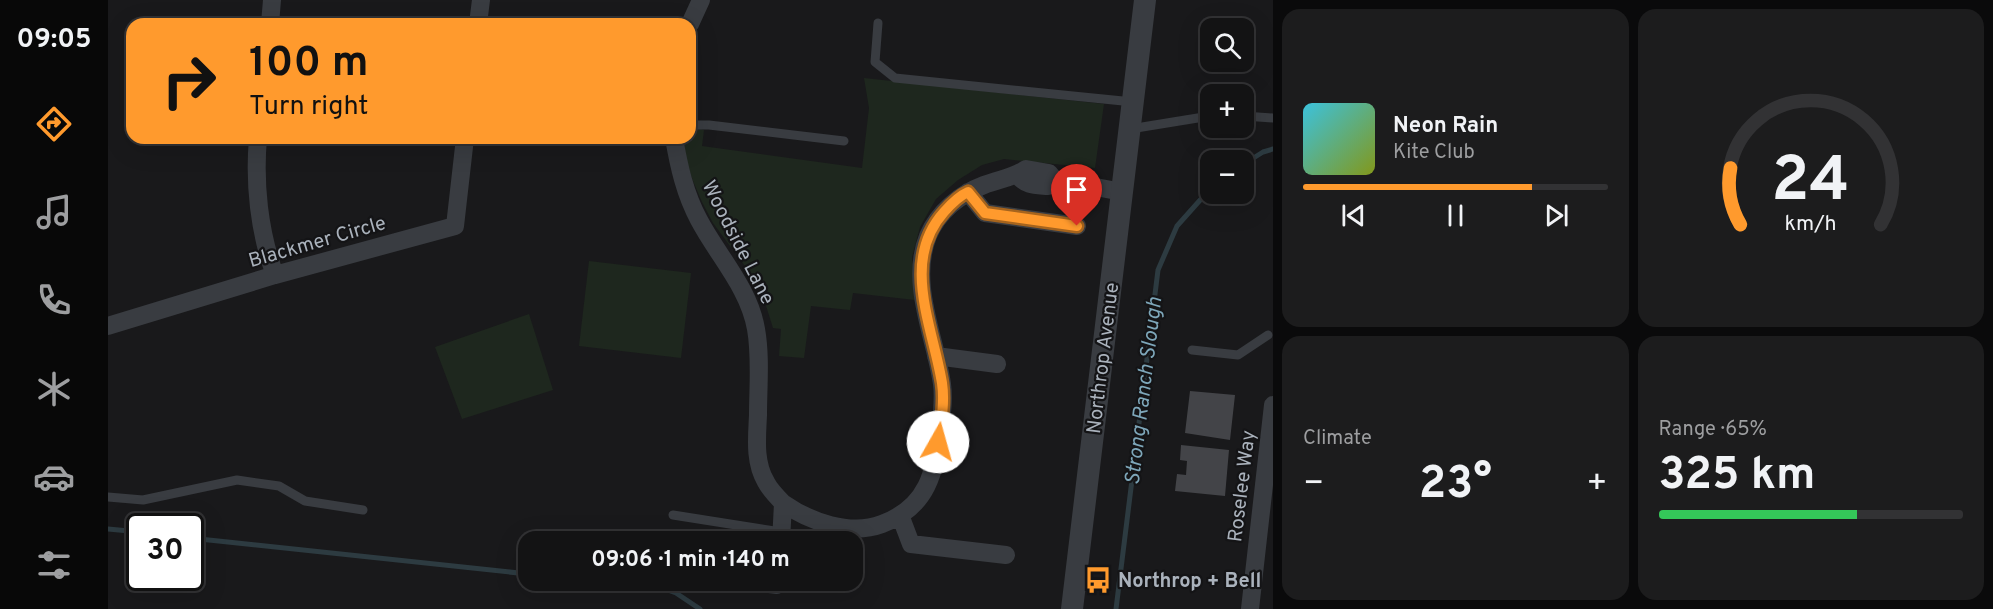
<!DOCTYPE html>
<meta charset="utf-8">
<style>
body{margin:0;font-family:Overpass,sans-serif;background:#1c1c1d;color:#f1f3f6;height:100vh;display:flex;flex-direction:column;font-size:22px;white-space:nowrap}
*{box-sizing:border-box;margin:0}
p{font-size:20px;color:#9d9ea0}
.icon{flex:none;width:33px;height:33px;fill:none;stroke:currentColor;stroke-width:2;stroke-linecap:round;stroke-linejoin:round}
.map{position:relative;flex:1;overflow:hidden}
.details{display:flex;flex-direction:column;gap:9px;padding:9px;background:#0a0a0b;width:720px}
.details>*{flex:none}
.top-card{position:absolute;left:18px;top:18px;width:570px;height:126px;border-radius:18px;box-shadow:0 6px 24px #0002,0 0 0 2px #323234;background:#ff9a2d;color:#111;overflow:hidden}
.fabs{position:absolute;left:1092px;top:18px;display:grid;gap:12px}
.fabs a{display:grid;place-items:center;width:54px;height:54px;border-radius:12px;background:#131314;box-shadow:0 6px 24px #0002,0 0 0 2px #323234;font-size:30px}
.speed{position:absolute;left:18px;top:513px;display:flex;gap:12px;font-size:30px;font-weight:700;text-align:center}
.speed>*{display:grid;place-content:center;width:78px;height:78px;border-radius:50%;background:#131314;box-shadow:0 6px 24px #0002,0 0 0 2px #323234;line-height:1}
.speed .limit{border:3px solid #111;border-radius:9px;background:#fff;color:#111}
.pin{position:absolute;display:grid;place-items:center;width:51px;height:51px;color:#fff;margin:-62px -26px;border-radius:50% 50% 50% 0;rotate:-45deg;box-shadow:0 0 6px #0007}
.pin .icon{rotate:45deg}
.me{position:absolute;width:66px;margin:-33px;rotate:7deg;stroke-linejoin:round;filter:drop-shadow(0 0 4px #0008)}
.turn{display:flex;align-items:center;gap:21px;height:126px;padding:0 24px;font-size:27px}
.turn .icon{width:78px;height:78px;stroke-width:2.5}
.turn b{display:block;font-size:42px;line-height:51px}
.big{font-size:45px;font-weight:700;line-height:1.1}
.details .tile{flex:1;display:flex;flex-direction:column;justify-content:center;gap:9px;min-width:0;padding:0 21px;border-radius:18px;background:#1c1c1d}
.details .dial{align-items:center;gap:0}
.dial svg{height:156px;overflow:visible;fill:none;stroke:#323234;stroke-width:7;stroke-linecap:round;text-anchor:middle}
.dial text{fill:#f1f3f6;stroke:none}
.song{display:flex;align-items:center;gap:18px}
.cover{width:72px;height:72px;border-radius:9px;background:linear-gradient(135deg,hsl(190 70% 55%),hsl(70 70% 35%))}
.played{height:6px;border-radius:3px;background:linear-gradient(90deg,#ff9a2d 75%,#323234 75%)}
.keys{display:flex;justify-content:space-around;direction:ltr}
.heat{display:flex;justify-content:space-between;align-items:center;font-size:33px;direction:ltr}
.charge{height:9px;border-radius:4px;background:linear-gradient(90deg,#34c759 65%,#323234 0)}
.details .tiles{flex:1;display:grid;gap:9px;grid-template-columns:repeat(2,1fr)}
.trip{position:absolute;left:410px;top:531px;width:345px;height:60px;border-radius:18px;background:#131314;box-shadow:0 6px 24px #0002,0 0 0 2px #323234;font-weight:700;line-height:60px;text-align:center}
main{display:flex;flex:1;min-height:0}
.dock{display:flex;flex-direction:column;width:108px;justify-content:space-around;align-items:center;background:#080808;color:#9d9ea0}
.dock .icon{width:42px;height:42px}
.dock .on{color:#ff9a2d}
.dock b{font-size:27px;color:#f1f3f6}
.map>svg:first-child{display:block}
</style>
<main>
<nav class="dock">
<b>09:05</b>
<svg class="icon on" aria-label="directions" viewBox="0 0 24 24"><path d="M12 3l9 9-9 9-9-9zM9 14v-3h6M13 9l2 2-2 2"/></svg>
<svg class="icon" aria-label="music" viewBox="0 0 24 24"><path d="M9 18V5l10-2v13"/><circle cx="6" cy="18" r="3"/><circle cx="16" cy="16" r="3"/></svg>
<svg class="icon" aria-label="phone" viewBox="0 0 24 24"><path d="M5 4h4l2 5-3 2q2 4 5 5l2-3 5 2v4C11 20 4 13 5 4z"/></svg>
<svg class="icon" aria-label="climate" viewBox="0 0 24 24"><path d="M12 3v18M4 7l16 10M4 17L20 7"/></svg>
<svg class="icon" aria-label="car" viewBox="0 0 24 24"><path d="M5 17H2v-5l4-1 3-4h7l3 4 3 1v5h-3M9 17h6M6 11h13"/><circle cx="7" cy="17" r="2"/><circle cx="17" cy="17" r="2"/></svg>
<svg class="icon" aria-label="filters" viewBox="0 0 24 24"><path d="M4 7h16M4 17h16"/><circle cx="9" cy="7" r="2"/><circle cx="15" cy="17" r="2"/></svg>
</nav>
<div class="map">
<svg width="1165" height="609" viewBox="0 0 1165 609">
<rect width="100%" height="100%" fill="#19191b"/>
<path fill="#1e271e" d="M756,78L996,104L987,168L896,159L874,165L850,180L828,199L812,227L804,257L807,300L745,293L742,310L703,306L696,358L671,356L673,329L665,328L654,293L642,273L605,223L594,202L585,181L577,157L576,138H582V128L596,130L594,146L754,168L761,108Z
M481,261L583,273L573,358L471,346Z
M421,314L445,390L354,419L327,347Z"/>
<g fill="none" stroke-linecap="round" stroke-linejoin="round">
<path stroke="#2d3b41" stroke-width="5" d="M1136,164L1155,152L1165,149
M0,529L32,532
M82,538L420,574
M489,580L546,585L568,593L592,609
M1008,609L1050,270L1069,226L1102,189"/>
</g>
<path fill="#434448" d="M1082,391L1127,395L1122,440L1077,433Z
M1073,445L1121,450L1117,496L1067,491L1069,474L1078,475L1079,461L1072,460Z"/>
<g fill="none" stroke-linecap="round" stroke-linejoin="round">
<path stroke="#393c41" stroke-width="9" d="M770,23L767,62L787,78L1025,102
M1136,116L1165,118
M582,125H601L736,141
M1022,129L1102,116
M1084,350L1130,355L1160,335
M0,497L35,500L129,480L171,486L197,501L255,510
M565,515L673,532"/>
<path stroke="#393c41" stroke-width="18" d="M162,24L164,0
M370,24L373,0
M582,24L593,0
M150,138C146,183 151,232 167,275
M566,138C571,167 577,194 591,220C610,256 641,288 648,329C653,357 650,387 650,415C649,437 646,462 658,482C662,490 669,497 675,503L673,542
M909,175C919,186 926,185 940,186L946,179
M946,179L1014,192
M860,192L877,213L969,226
M0,326L167,275L347,226L357,138
M828,356L889,364
M675,503C702,522 742,536 774,524C820,507 827,472 832,429C834,414 836,399 834,384C827,336 801,283 820,236C830,212 852,194 876,185C891,179 905,178 918,169L941,173L946,179
M792,515L803,544L898,555
M630,580L669,585L670,580
M1142,609L1165,405"/>
<path stroke="#393c41" stroke-width="22" d="M964,609L1037,0"/>
</g>
<g fill="none" stroke-linecap="round" stroke-linejoin="round">
<defs>
<path id="route" d="M830,442C833,423 837,403 834,383C825,327 792,261 836,212C843,204 851,196 860,192L877,213L969,226"/>
</defs>
<use href="#route" stroke="#a6641d" stroke-width="15"/>
<use href="#route" stroke="#ff9a2d" stroke-width="10"/>
</g>
<defs>
<symbol id="bus-bare" viewBox="-9 -9 18 18"><path d="M-5-6H5V4H4V6H2V4H-2V6H-4V4H-5ZM-3.5-4V0h7V-4ZM-3.5 1.2v1.5H-2V1.2ZM2 1.2v1.5H3.5V1.2Z" fill="#ff9a2d" stroke="#141416" stroke-width="2.5" paint-order="stroke"/></symbol>
</defs>
<g fill-rule="evenodd">
<use href="#bus-bare" x="971" y="561" width="38" height="38"/>
</g>
<g text-anchor="middle" stroke-width="4.5" stroke-linejoin="round" paint-order="stroke">
<g font-size="20" fill="#aab2bc" stroke="#141416">
<text transform="translate(209 241) rotate(-16)" y="7">Blackmer Circle</text>
<text transform="translate(631 242) rotate(63)" y="7">Woodside Lane</text>
<text transform="translate(994 358) rotate(-83)" y="7">Northrop Avenue</text>
<text transform="translate(1133 486) rotate(-83)" y="7">Roselee Way</text>
</g>
<g font-size="20" font-weight="bold" fill="#aab2bc" stroke="#141416" text-anchor="start">
<text x="1010" y="587">Northrop + Bell</text>
</g>
<g font-size="21" font-style="italic" fill="#7ea7ba" stroke="#141416">
<text transform="translate(1035 391) rotate(-83)" y="7">Strong Ranch Slough</text>
</g>
</g>
</svg>
<div class="fabs">
<a><svg class="icon" aria-label="search" viewBox="0 0 24 24"><circle cx="10" cy="10" r="6"/><path d="M15 15l6 6"/></svg></a>
<a>+</a>
<a>−</a>
</div>
<div class="speed"><div class="limit">30</div></div>
<div class="pin" style="left:969px;top:226px;background:#d93025"><svg class="icon" aria-label="arrive" viewBox="0 0 24 24"><path d="M6 21V4h12l-3 4 3 4H6"/></svg></div>
<svg class="me" style="left:830px;top:442px" viewBox="-20 -20 40 40"><circle r="19" fill="#fff"/><path d="M0-13L10 11 0 6-10 11z" fill="#ff9a2d"/></svg>
<div class="trip">09:06 · 1 min · 140 m</div>
<div class="top-card">
<div class="turn"><svg class="icon" aria-label="right" viewBox="0 0 24 24"><path d="M7 20v-9h11M14 6l5 5-5 5"/></svg><div><b>100 m</b>Turn right</div></div>
</div>
</div>
<section class="details">
<div class="tiles">
<div class="tile">
<div class="song"><i class="cover"></i><div><b>Neon Rain</b><p>Kite Club</p></div></div>
<div class="played"></div>
<div class="keys"><svg class="icon" aria-label="previous" viewBox="0 0 24 24"><path d="M18 5L8 12l10 7zM5 5v14"/></svg><svg class="icon" aria-label="pause" viewBox="0 0 24 24"><path d="M8 5v14M16 5v14"/></svg><svg class="icon" aria-label="next" viewBox="0 0 24 24"><path d="M6 5l10 7-10 7zM19 5v14"/></svg></div>
</div>
<div class="tile dial"><svg viewBox="0 0 100 80">
<path d="M14 69A42 42 0 1 1 86 69"/>
<path d="M14 69A42 42 0 0 1 9 40" stroke="#ff9a2d"/>
<text x="50" y="56" font-size="32" font-weight="700">24</text>
<text x="50" y="72" font-size="11">km/h</text>
</svg></div>
<div class="tile"><p>Climate</p>
<div class="heat"><a>−</a><b class="big">23°</b><a>+</a></div>
</div>
<div class="tile"><p>Range · 65%</p><b class="big">325 km</b><div class="charge"></div></div>
</div>
</section>
</main>
